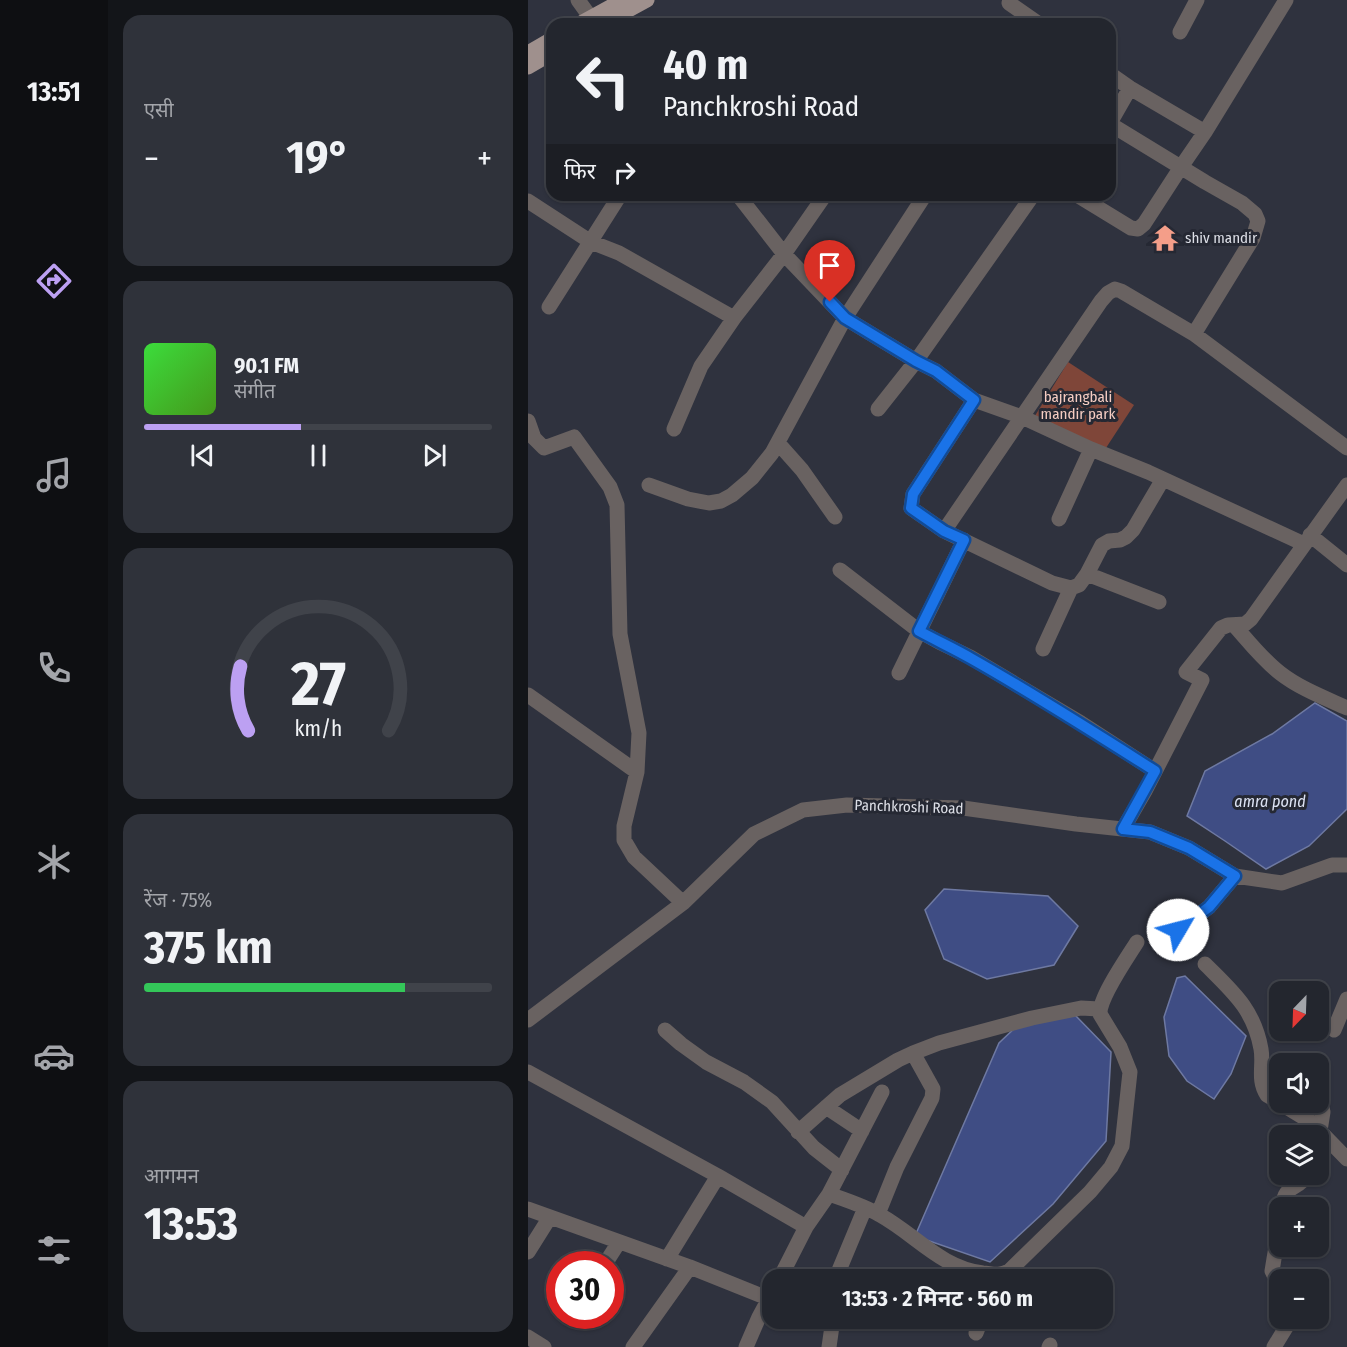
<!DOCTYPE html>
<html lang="hi">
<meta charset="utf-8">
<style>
body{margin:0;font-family:"Fira Sans Condensed","Noto Sans Devanagari",sans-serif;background:#2f323a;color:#f1f3f6;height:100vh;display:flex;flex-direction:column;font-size:22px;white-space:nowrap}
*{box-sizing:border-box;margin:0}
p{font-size:20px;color:#a3a5aa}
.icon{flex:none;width:33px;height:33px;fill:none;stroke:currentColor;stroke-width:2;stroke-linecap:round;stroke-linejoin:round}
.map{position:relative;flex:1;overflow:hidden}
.details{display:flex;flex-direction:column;gap:15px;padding:15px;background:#131519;width:420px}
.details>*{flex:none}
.banner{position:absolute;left:18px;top:18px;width:570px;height:183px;border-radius:18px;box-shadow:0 2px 4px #0004,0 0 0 2px #40434a;background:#23262e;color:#f1f3f6;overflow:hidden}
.needle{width:39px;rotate:203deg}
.controls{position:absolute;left:741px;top:981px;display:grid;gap:12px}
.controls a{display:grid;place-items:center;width:60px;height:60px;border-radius:12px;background:#23262e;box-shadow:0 2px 4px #0004,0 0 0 2px #40434a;font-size:30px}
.speed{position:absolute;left:18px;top:1251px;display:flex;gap:12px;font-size:30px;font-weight:700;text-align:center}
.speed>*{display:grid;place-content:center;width:78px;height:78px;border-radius:50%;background:#23262e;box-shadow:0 2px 4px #0004,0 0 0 2px #40434a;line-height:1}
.speed .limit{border:9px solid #d22;background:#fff;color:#111}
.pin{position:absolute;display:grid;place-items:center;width:51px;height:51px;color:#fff;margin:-62px -26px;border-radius:50% 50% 50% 0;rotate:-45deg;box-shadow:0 0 6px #0007}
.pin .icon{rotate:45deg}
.me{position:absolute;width:66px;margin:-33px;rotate:53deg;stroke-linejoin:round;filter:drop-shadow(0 0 4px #0008)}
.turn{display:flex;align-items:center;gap:21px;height:126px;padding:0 18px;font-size:27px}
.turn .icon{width:78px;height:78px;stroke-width:2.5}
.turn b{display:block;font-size:42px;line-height:51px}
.then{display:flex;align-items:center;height:57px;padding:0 18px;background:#0003;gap:12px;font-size:22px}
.big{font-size:45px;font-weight:700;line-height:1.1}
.details .tile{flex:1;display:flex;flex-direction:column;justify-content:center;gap:9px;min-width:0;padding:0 21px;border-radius:18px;background:#2f323a}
.details .dial{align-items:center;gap:0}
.dial svg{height:156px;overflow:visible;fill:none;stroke:#40434a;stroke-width:7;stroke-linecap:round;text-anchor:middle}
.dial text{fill:#f1f3f6;stroke:none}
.song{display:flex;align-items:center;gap:18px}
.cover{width:72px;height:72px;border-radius:9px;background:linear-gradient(135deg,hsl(120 70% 55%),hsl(100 70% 35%))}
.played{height:6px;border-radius:3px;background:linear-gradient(90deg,#bca0f2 45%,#40434a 45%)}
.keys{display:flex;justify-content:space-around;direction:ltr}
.heat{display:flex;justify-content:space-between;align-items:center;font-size:33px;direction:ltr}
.charge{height:9px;border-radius:4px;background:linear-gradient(90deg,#34c759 75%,#40434a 0)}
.trip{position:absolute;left:234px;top:1269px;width:351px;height:60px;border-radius:18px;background:#23262e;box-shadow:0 2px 4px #0004,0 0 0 2px #40434a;font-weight:700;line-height:60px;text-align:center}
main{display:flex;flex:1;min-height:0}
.dock{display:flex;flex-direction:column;width:108px;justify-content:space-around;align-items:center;background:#0e0f12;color:#a3a5aa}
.dock .icon{width:42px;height:42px}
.dock .active{color:#bca0f2}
.dock b{font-size:27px;color:#f1f3f6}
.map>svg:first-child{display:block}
</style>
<main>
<nav class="dock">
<b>13:51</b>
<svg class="icon active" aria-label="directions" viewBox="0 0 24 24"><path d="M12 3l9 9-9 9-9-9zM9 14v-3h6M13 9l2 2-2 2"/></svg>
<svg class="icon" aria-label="music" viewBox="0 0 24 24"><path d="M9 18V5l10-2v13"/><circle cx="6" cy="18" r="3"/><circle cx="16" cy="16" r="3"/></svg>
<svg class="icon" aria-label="phone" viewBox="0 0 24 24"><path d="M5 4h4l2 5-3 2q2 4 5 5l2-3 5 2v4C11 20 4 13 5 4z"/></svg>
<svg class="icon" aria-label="climate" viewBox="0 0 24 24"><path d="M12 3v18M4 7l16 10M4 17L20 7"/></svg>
<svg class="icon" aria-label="car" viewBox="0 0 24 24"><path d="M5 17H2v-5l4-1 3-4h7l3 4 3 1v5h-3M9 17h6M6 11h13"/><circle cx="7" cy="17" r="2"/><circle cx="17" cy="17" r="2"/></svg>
<svg class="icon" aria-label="filters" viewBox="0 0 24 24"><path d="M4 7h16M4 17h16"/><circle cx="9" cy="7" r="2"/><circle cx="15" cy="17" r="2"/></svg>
</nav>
<section class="details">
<div class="tile"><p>एसी</p>
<div class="heat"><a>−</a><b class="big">19°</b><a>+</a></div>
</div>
<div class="tile">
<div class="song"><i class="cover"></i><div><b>90.1 FM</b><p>संगीत</p></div></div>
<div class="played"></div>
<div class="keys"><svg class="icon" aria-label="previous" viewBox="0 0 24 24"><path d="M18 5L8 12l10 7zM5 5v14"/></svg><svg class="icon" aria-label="pause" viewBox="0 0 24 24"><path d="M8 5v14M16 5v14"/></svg><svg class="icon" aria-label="next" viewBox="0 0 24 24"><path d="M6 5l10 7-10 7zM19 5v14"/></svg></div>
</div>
<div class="tile dial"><svg viewBox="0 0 100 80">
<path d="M14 69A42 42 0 1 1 86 69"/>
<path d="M14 69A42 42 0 0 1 10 36" stroke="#bca0f2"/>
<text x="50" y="56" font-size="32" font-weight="700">27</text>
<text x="50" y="72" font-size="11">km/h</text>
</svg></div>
<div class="tile"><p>रेंज · 75%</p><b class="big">375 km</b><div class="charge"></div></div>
<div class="tile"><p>आगमन</p><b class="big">13:53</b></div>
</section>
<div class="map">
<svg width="819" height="1347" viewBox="0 0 819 1347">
<rect width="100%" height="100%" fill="#2f323e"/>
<path fill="#7f4639" d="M540,362L606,405L576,451L505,419Z"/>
<path fill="#3f4d84" stroke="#6e79a2" stroke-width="1.5" d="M787,703L819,721V809L781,846L738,869L697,841L659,816L677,771L744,734Z
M416,889L520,896L550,926L526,965L459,979L416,959L397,910Z
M657,976L718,1036L703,1074L686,1099L659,1081L641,1056L636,1017L649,978Z
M546,1014L583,1052L578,1141L525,1204L462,1262L387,1236L471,1043L489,1026Z"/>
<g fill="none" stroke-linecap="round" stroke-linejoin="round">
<path stroke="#696261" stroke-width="15" d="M50,0L63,18
M481,3L511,24
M652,32L669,0
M582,74L602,88L677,132
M582,123L602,88
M582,124L677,182L714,203L727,214L730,221L725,238L666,334
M210,195L256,254L317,318L388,361L408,371L446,400L494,417L563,449L620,472L776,544
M549,195L603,228L610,229L616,224L653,167L677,132L758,0
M0,201L63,242L91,253L206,318
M21,307L92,195
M446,400L385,494L383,508L416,531L524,583L543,588L551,585L559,574L574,545L581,541L592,540L598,537L605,530L635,479
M350,409L388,361L505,195
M0,421L6,438L16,448L46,437L82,487L89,505L92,634L111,733L109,772L96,826V840L106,857L155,903
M146,429L173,366L206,318L256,254L297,195
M250,443L274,470L307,517
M121,485L160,499L181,503L193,501L204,495L224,478L244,453L317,318L397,195
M531,519L563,449
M416,531L573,301L580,293L587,289L593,291L666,334L819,448
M782,535L819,565
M312,570L391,631L411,642L442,657L553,723L627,771
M559,574L631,602
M706,625C721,642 734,659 752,673C771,688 797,698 819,708
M515,649L543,588
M371,673L436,540
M0,695L109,772
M595,829L617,791L674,680L658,672L693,628L700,625L717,624L723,619L819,485
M650,930L681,907L707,876
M677,964C704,991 726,1009 733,1049C736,1065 729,1080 739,1095L783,1122L819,1159
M0,1020L155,903L226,834L275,810L319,805L435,808L548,824L622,832L661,848L707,876L754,883L804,865H819
M137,1030L153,1044L178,1062L216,1082L244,1102L286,1148L314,1170
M806,1030L819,999
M774,1062L775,1064
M0,1072L190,1176L278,1227
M790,1093L795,1112L791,1137
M298,1107L334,1131
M270,1132L312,1095L370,1060L385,1053L411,1043L504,1018L553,1008L571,1009
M301,1194C318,1200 337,1206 352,1215C388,1235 413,1268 455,1273C467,1274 470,1276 481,1271L562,1192L583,1167L594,1146L602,1072L592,1047L572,1014C571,998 599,958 609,942
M754,1208C757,1182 769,1192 780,1174
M0,1209L162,1267L244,1300
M350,1214L369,1167L404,1098L405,1089L385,1053
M752,1222L744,1271L752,1287
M0,1252L22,1217
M139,1259L190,1176
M77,1264L91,1242
M251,1280L278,1227L301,1194L354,1092
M307,1280L337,1208
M297,1318L304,1326L301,1347
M448,1333L454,1318
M0,1337L16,1347
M105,1347L162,1267
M218,1347L231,1317L244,1293
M521,1347L522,1345
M746,1347L760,1324L761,1318"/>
<path stroke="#9f908d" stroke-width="15" d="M51,24L95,0
M75,24L119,0
M0,53L24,39
M0,67L24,53"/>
</g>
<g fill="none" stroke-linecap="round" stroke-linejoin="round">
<defs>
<path id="route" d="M302,302L317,318L388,361L408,371L446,400L385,494L383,508L416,531L436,540L391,631C409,641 427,649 444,659C506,694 567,733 627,771L595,829L622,832L661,848L707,876L681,907L650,930"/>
</defs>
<use href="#route" stroke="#114b97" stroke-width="15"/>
<use href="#route" stroke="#1a73e8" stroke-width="10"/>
</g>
<defs>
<symbol id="temple-bare" viewBox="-9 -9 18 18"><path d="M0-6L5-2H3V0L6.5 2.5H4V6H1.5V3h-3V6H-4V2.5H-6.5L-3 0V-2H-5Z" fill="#f49e89" stroke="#252833" stroke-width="2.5" paint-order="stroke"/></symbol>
</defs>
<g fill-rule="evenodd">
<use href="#temple-bare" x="618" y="219" width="38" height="38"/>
</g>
<g text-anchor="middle" stroke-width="6" stroke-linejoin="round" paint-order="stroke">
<g font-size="15" fill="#dddfe7" stroke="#252833" text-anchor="start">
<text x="657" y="243">shiv mandir</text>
</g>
<g font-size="15" fill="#f5ccc2" stroke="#252833">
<text x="550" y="402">bajrangbali<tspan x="550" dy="17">mandir park</tspan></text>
</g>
<g font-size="15" fill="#dddfe7" stroke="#252833">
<text transform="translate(381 807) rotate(2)" y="5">Panchkroshi Road</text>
</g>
<g font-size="16" font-style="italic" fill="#dce2f3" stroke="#252833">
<text x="742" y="807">amra pond</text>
</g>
</g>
</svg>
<div class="controls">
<a><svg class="needle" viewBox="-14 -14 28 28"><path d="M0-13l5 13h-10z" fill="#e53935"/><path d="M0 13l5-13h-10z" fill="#a3a5aa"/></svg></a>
<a><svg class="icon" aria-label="sound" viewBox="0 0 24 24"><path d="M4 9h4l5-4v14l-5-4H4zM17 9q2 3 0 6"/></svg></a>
<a><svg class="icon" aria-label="layers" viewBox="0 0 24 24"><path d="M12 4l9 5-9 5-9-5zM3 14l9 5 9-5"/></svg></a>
<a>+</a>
<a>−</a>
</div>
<div class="speed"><div class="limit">30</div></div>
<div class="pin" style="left:302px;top:302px;background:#d93025"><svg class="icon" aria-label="arrive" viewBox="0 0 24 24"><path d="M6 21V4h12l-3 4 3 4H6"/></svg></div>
<svg class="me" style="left:650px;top:930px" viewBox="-20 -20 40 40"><circle r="19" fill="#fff"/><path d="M0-13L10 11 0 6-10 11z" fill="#1a73e8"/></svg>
<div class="trip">13:53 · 2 मिनट · 560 m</div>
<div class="banner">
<div class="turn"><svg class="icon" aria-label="left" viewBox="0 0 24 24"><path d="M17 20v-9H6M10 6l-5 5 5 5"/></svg><div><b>40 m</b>Panchkroshi Road</div></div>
<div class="then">फिर<svg class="icon" aria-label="right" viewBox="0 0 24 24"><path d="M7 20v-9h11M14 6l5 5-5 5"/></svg></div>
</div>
</div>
</main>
